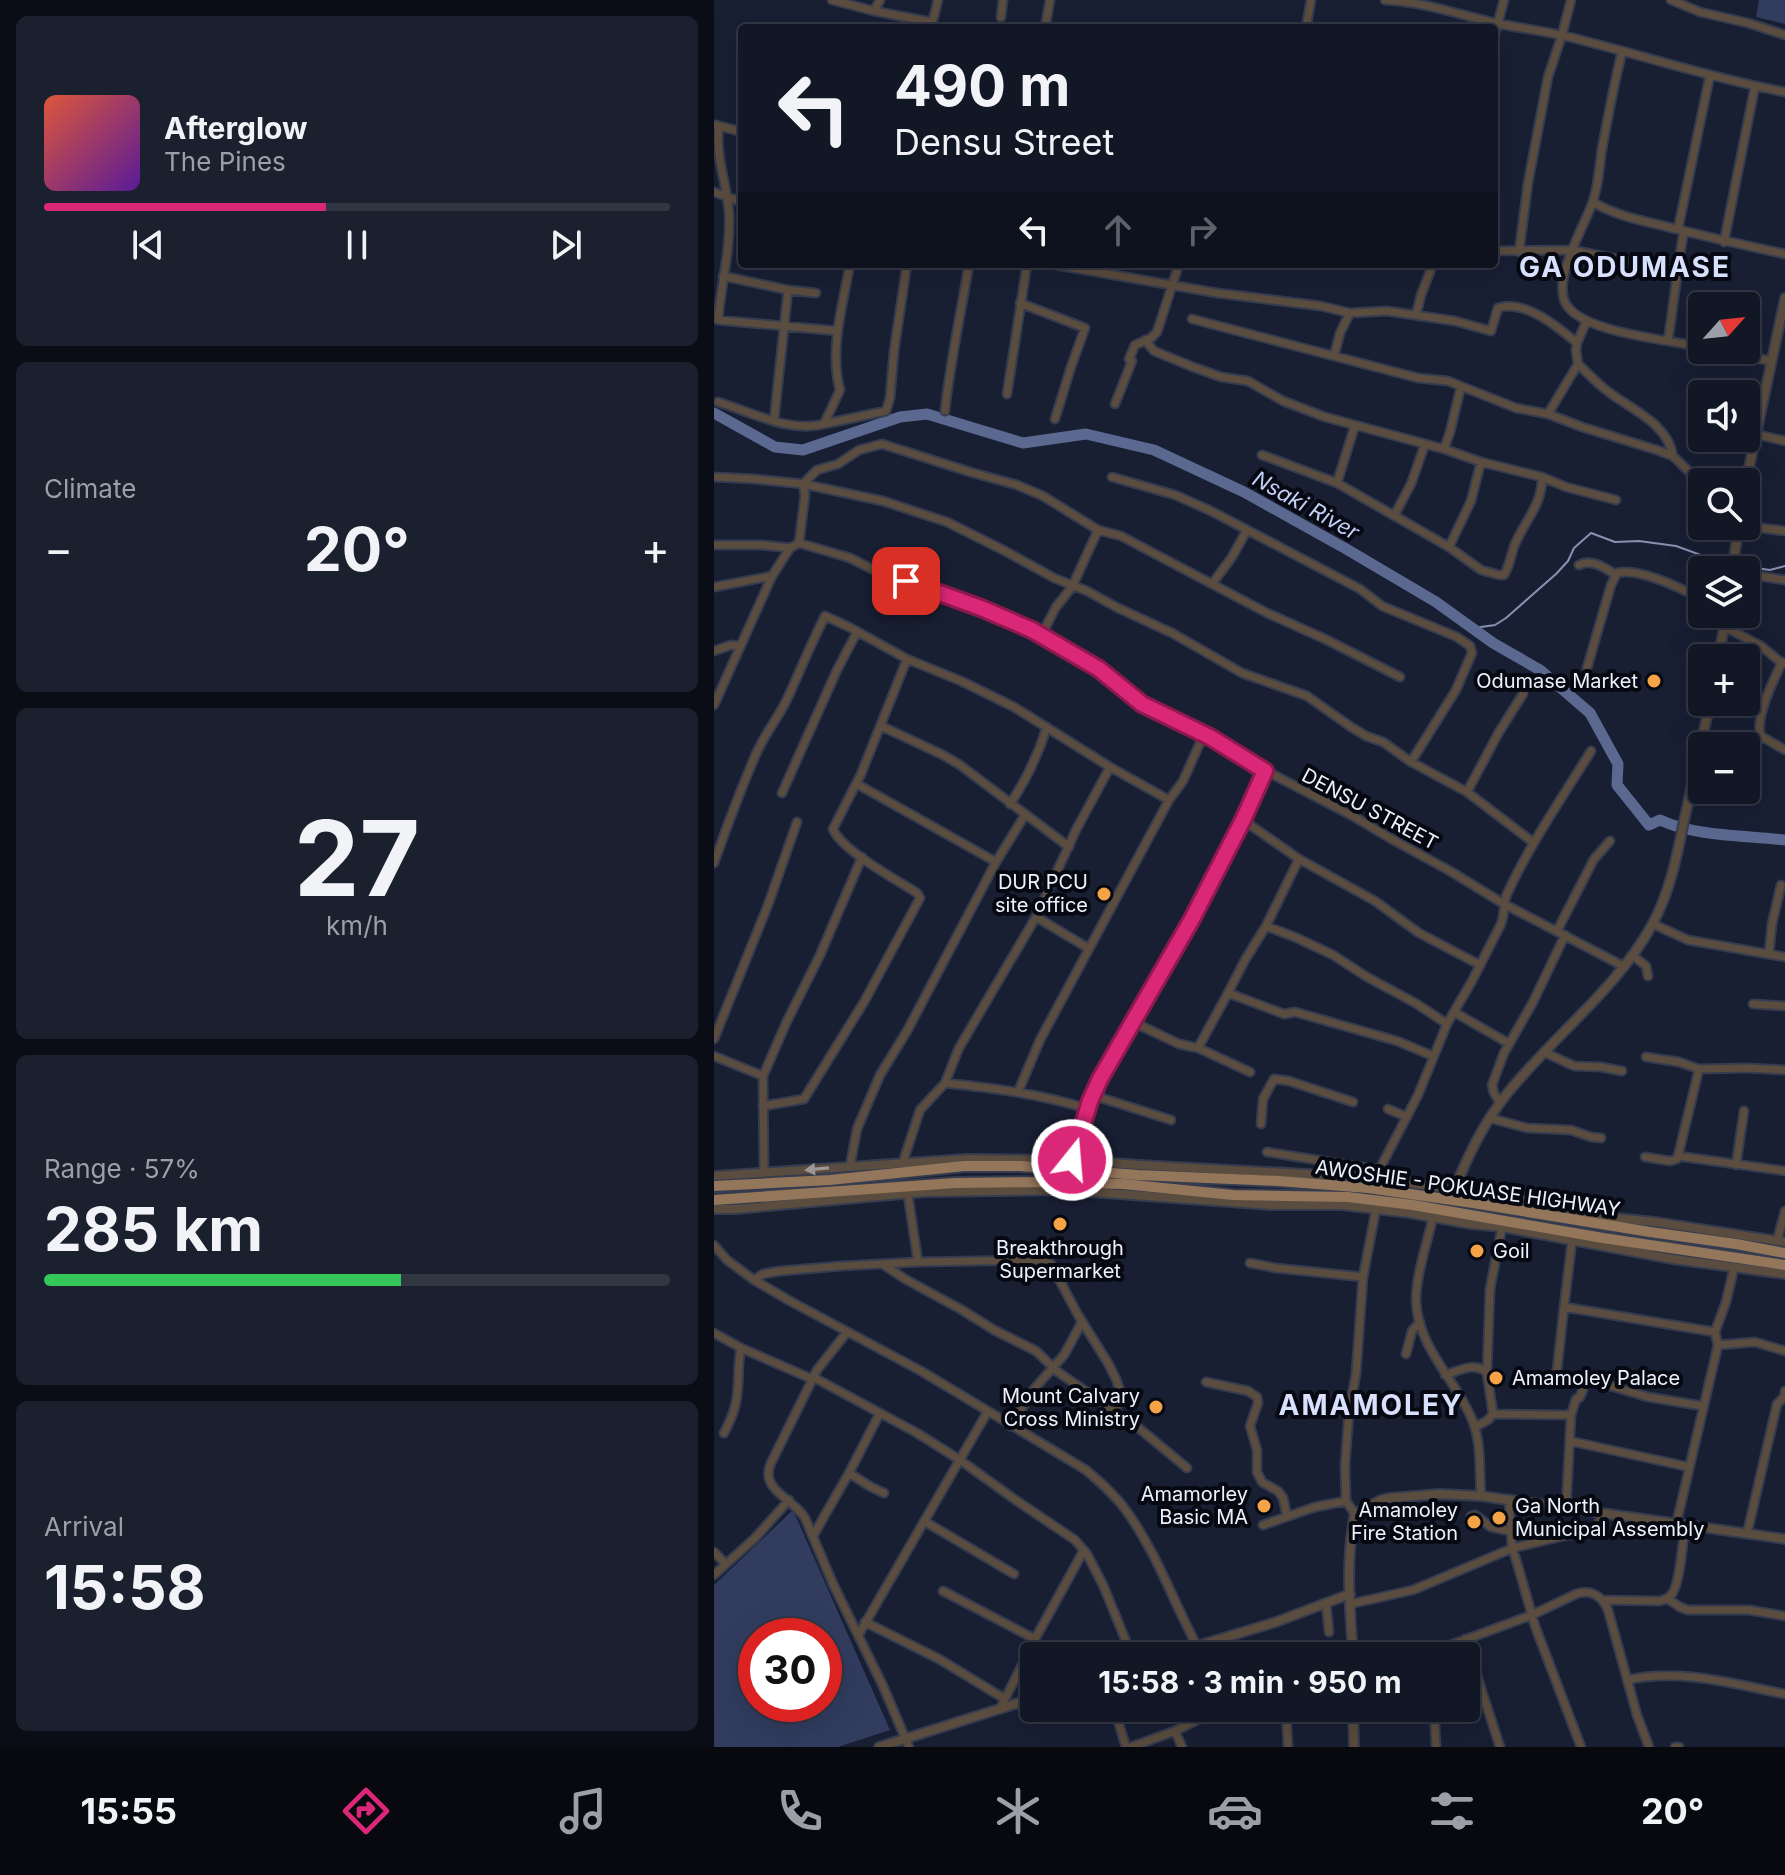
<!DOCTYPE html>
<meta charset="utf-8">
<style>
body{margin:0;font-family:Inter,sans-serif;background:#1b202e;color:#f1f3f6;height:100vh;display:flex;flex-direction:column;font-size:30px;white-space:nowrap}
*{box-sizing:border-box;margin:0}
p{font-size:26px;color:#9c9fa7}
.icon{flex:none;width:44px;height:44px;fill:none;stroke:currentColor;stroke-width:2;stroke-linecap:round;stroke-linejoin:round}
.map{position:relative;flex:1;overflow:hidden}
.side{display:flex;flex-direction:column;gap:16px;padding:16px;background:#0a0d15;width:714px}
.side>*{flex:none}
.hud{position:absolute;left:24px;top:24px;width:760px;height:244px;border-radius:8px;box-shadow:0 8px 32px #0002,0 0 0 2px #313643;background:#121726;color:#f1f3f6;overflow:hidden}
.needle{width:52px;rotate:63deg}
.tools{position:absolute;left:974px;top:292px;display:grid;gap:16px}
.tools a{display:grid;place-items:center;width:72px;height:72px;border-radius:8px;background:#121726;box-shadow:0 8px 32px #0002,0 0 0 2px #313643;font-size:40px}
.speed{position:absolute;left:24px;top:1618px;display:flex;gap:16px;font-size:40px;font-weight:700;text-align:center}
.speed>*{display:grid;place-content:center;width:104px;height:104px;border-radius:50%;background:#121726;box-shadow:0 8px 32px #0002,0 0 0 2px #313643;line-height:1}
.speed .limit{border:12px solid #d22;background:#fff;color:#111}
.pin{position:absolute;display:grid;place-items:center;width:68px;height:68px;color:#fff;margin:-34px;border-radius:16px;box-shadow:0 4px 12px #0006}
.me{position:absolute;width:88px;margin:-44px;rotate:17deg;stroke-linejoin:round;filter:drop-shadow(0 0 6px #0008)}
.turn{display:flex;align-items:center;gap:28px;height:168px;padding:0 24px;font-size:36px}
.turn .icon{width:104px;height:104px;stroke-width:2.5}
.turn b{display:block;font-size:56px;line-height:68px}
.lanes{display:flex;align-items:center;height:76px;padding:0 24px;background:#0003;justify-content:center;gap:40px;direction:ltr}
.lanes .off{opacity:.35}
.big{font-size:60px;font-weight:700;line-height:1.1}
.side .widget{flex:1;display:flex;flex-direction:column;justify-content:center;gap:12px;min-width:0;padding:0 28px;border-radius:12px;background:#1b202e}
.side .dial{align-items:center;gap:0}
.dial b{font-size:104px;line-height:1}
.song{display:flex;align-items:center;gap:24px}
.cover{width:96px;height:96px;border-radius:12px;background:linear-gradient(135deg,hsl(10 70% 55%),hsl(270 70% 35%))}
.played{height:8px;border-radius:4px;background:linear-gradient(90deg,#db2777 45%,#313643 45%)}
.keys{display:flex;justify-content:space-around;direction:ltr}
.heat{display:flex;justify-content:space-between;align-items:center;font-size:44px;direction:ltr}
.charge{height:12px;border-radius:6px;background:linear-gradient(90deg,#34c759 57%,#313643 0)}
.trip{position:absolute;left:306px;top:1642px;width:460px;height:80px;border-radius:8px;background:#121726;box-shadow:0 8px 32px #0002,0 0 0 2px #313643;font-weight:700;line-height:80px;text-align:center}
.tab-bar{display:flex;height:128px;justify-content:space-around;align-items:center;background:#07090f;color:#9c9fa7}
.tab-bar .icon{width:56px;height:56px}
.tab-bar .on{color:#db2777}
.tab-bar b{font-size:36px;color:#f1f3f6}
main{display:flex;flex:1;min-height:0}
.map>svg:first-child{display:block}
</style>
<main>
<section class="side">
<div class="widget">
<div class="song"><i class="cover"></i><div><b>Afterglow</b><p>The Pines</p></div></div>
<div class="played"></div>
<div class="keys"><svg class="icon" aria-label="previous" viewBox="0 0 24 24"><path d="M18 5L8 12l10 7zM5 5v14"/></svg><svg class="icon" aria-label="pause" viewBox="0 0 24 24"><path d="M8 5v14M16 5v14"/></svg><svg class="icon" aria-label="next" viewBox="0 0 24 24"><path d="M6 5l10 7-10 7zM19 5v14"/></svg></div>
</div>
<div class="widget"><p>Climate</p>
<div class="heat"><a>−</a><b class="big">20°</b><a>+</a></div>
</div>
<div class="widget dial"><b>27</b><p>km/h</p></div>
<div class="widget"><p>Range · 57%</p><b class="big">285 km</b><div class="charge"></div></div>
<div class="widget"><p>Arrival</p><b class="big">15:58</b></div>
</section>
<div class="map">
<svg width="1071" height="1747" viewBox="0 0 1071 1747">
<rect width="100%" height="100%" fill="#181f33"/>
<path fill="#313c5f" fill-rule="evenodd" d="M1045,0H1071V24L1042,17Z
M79,1510L176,1730L124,1747H0V1585ZM42,1636H110V1704H42Z"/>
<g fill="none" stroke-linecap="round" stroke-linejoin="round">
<path stroke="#8791b1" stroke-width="2" d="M1026,566L1056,570L1071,566
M760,628L781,625L792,618L842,574L854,561L860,548L877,533L901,542L925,541L962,546L995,558L1013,562"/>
<path stroke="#5b6890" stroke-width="11" d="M0,413L61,447L89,450L186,417L213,414L309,443L372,434L440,450L530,492L634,550L722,602L779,643L826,670L876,713L904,764L903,785L935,825L946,820C983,837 1030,835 1071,840"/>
<defs>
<path id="minor" d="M118,0L160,11L166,0
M671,0C710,2 747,15 785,24C807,28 829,31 851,36C925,54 996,78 1071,92
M957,0L986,12L1034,23L1071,35
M160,11L217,22L219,20L224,0
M287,17L289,0
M331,28L336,0
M592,28L597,0
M780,37L790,0
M908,52C900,84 894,116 888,149C885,169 884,191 876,209C867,232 836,285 854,307C874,333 955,340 988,347
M2,125L28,132
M5,126C1,157 13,183 15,213C17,249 7,285 4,320L124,331
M0,192L28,202
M879,202C903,217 935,222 962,229C998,238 1034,246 1071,254
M964,229L996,75
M1010,242L1041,86
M780,251L858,250L963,271
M805,252L814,183L834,77L848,35L857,0
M337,264L503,293L607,306L636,313L673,311L741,321L777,331L784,308C811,299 844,327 863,343
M9,276L74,290L102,293
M306,303L371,328L357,367L341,419
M702,315L707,295L719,264
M478,319L704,378L734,381L802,408L834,414L868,427L946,451L959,456L988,484
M431,340L440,351L479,367L507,377L534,381L569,401L611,417L730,449L767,462L828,477L852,487L902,500
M954,340C960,304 963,267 970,231
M1004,350L1057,361
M620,356L626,333L636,313
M864,364C873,373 882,382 892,390C917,410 953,422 959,456
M293,394L313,264
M4,402C37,412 75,433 110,424L126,390C115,350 129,304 136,264
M401,404L418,361L415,359L421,345L437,338L443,332L465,264
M231,411C236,362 247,313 255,264
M834,414L864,364L862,350L863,343L872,322
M60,421L74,290
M110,424L172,411L176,398L180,351L193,264
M1041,434L1071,441
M730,449L736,432L747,386
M548,455L623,483L735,547L767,570L785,575H790C796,565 797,554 801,544C811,521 829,503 828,477
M0,477L41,479L89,484L91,495L85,543L76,548L58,576L0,587
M398,477L461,495L495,510L646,589L668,606L743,637L756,646L758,653L742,690L697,762
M623,483L641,425
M89,484L169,501L233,522L291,551L340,578L373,591L404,608L458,633L528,673L593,696L637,727L652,736L669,742L697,762L753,792L820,843
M89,484L103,470L124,464L145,450L168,444L256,472L303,485L329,496L384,530L407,536L553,613L611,639L686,677
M680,516L697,484L711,444
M1032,526L1071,531
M85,543L136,558L162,571L246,600L318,630L385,669L428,704L496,737L529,759L637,815L681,841L736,871L790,904L909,966
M0,545H48L76,548
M735,547L757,501L767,462
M865,565C877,558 891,568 902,575
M1032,574L1071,580
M498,584L518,557L533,530
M1011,627L1047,646L1069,664
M327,636L342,607L358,587L384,530
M0,651L17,645L25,646
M1068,662C1060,679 1040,719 1047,736L1071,750
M873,668L897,585L903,573C925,567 968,589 988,599
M0,705L58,576
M167,726L229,755L246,765L355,847
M1032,772L1036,753L1047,736
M143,784L282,862
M753,792L785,732L809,694
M68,793L123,670L143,632
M296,804C313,779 324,755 333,727
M529,820L585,859L661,901L705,933L766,965
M0,863C13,826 27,789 42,754C51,733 66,716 75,695C87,668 98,642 111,616L135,627L193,659L247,681L300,707L396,767L455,800
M322,917L374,948
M939,924L974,940L1071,957
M552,926L583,938L619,955L653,977L703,1004L733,1024
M843,931L880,859L896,841
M1055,953L1058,924L1067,885
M918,955L932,966L934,976
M514,993L570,1014L581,1012L683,1041L719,1056
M1039,1004L1071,1006
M740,1012L794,1043
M419,1022L465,1044L484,1048L536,1072
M0,1039L54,905L83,822
M484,1048L514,993L531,960L552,926L585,859
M832,1053L860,1066L887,1067L908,1071
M0,1056L49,1076
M932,1057L965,1062L985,1069L1034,1068L1071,1070
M231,1083C279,1088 327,1094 374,1109
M304,1092L326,1040L455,800L469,781L490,734
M378,1095L457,1120
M786,1103L780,1093L778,1085L790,1053L819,1002L851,935
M49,1106L90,1099L150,1002L206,898L203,893C183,880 127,850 119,829L147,774L193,659
M674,1109L693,1117
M775,1118L813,1128L857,1130L877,1137L887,1138
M547,1124L549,1099L560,1079L575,1081L639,1102
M553,1152L666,1170
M964,1156L985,1069
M931,1157L956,1161L963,1159L964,1156L1071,1171
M358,1160L376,1101L386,1079L478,919L529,820L551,771
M189,1162L206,1110L231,1083L245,1048L322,917L362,830L396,767
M1022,1165L1030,1111
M136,1166L143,1129L166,1075L193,1031L282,862L311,815
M50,1173L49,1076L73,1021L106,955L148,857
M661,1178L704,1095L733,1024L758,981L787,924C791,914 789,904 793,894C816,844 848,798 877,751
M194,1195L204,1262
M719,1217C713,1244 702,1274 702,1301C704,1347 740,1378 757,1417C768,1441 765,1470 767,1496
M858,1241L850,1307L1001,1332
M1063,1241L1071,1211
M0,1245L13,1260L40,1280L76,1301L207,1371L372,1470C386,1482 400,1494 411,1509C442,1551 459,1601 483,1646
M536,1263L562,1268L649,1277
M170,1265L191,1279L248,1310L280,1330L322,1351L344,1372L426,1429L473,1468
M40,1280L49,1274L66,1271L127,1266L204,1262L326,1260L337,1264L364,1315L394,1363L402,1379L408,1396L400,1412
M133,1332L103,1370L57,1463C45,1490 79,1498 91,1518L119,1584L169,1686L195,1747
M0,1333L27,1348L98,1379
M1004,1345L1041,1342L1071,1351
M692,1354L698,1331L706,1322
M843,1370L850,1307
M773,1373L776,1289L788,1227
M731,1375C745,1371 761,1361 773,1373L779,1414
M99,1377L203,1433L246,1460L303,1501L361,1540L373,1554L389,1585L418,1656
M492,1382L534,1391L543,1397L544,1403L536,1426L543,1450V1472L548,1482L564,1491L569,1498L573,1516
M297,1426L320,1389L350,1355L368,1322
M761,1427L774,1420L779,1414L857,1415
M10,1433C15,1423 20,1414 22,1402C26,1384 23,1366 27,1348
M856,1441L975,1467
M135,1473L157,1487L170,1493
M795,1499L798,1546L810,1587L821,1626L867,1747
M852,1509L857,1415L862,1399L866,1397L873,1379L934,1397L989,1406
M641,1514L632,1501L631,1465L635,1412L642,1374L649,1277L662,1209
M757,1516L761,1515L777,1527L796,1531
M210,1521L300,1574
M549,1525L601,1507L632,1501
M962,1525L1004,1345L1001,1332L1012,1302L1020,1268
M1033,1534L1063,1404L1070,1397L1071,1391
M99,1536L135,1473L166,1413
M0,1552L12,1564
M0,1575L41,1538L75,1500
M229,1591L321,1639
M954,1599L966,1607L974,1610H1035L1071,1616
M888,1600L946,1601C951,1599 953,1600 957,1595C966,1586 969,1540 971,1526
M612,1603L615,1632
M636,1604L699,1590L799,1548L849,1536L876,1532L880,1530L890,1514
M151,1622L225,1659L291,1699
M145,1634L274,1411
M751,1639L786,1747
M707,1656L818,1615L862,1594C877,1589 888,1596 894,1610L923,1715L935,1747
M913,1680C966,1668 1019,1684 1071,1694
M400,1708L412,1747
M456,1708L470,1726
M572,1708L574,1747
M720,1708L722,1747
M286,1709L321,1639L370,1550
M461,1731L468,1747
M417,1747L461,1731L507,1708
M961,1747H965"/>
<path id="tertiary" d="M1032,482L1071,298
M1018,570L1025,526
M1004,658L1013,614
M0,1176L253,1159L358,1160L424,1165L592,1174L661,1178L792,1197L890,1217L941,1222L1071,1242
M740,1190C754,1156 769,1124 792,1095C837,1038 903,989 938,925C956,892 963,856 970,821C979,781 988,742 996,702
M0,1209H21L210,1192L350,1190L557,1205H628L696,1213L757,1224L788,1227L959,1259L1071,1274
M458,1656L483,1646L562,1622L636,1594
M639,1656C636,1609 631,1560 641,1514L667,1500L676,1498L725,1494L767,1496L1071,1539
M639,1708L640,1747
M165,1747L320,1698"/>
<path id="primary" d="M0,1186L116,1180L250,1166H306L424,1175L565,1181L654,1188L759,1203L936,1232L1022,1244L1071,1253
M0,1200L241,1183L334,1182L409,1184L519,1195L634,1197L699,1205L889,1238L1071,1265"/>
</defs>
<use href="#minor" stroke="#363c4f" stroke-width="11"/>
<use href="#tertiary" stroke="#363c4f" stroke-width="12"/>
<use href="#primary" stroke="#363c4f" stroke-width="14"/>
<use href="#minor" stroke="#5a4c3e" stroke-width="7"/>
<use href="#tertiary" stroke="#5a4c3e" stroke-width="8"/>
<use href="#primary" stroke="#94765a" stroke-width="10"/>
</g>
<defs><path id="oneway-solid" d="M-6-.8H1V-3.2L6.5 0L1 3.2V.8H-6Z" transform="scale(2)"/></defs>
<use fill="#9c9694" href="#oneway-solid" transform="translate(103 1169) rotate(175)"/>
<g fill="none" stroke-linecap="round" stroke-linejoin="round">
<defs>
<path id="route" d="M192,581L267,608L318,630L385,669L428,704L496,737L551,771L529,820L478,919L386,1079L376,1101L358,1160"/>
</defs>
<use href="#route" stroke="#8e194d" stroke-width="20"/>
<use href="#route" stroke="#db2777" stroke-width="14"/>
</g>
<g fill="#f6a247" stroke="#070912" stroke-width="3">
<circle cx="940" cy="681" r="8"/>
<circle cx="390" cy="894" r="8"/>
<circle cx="346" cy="1224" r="8"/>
<circle cx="763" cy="1251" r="8"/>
<circle cx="782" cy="1378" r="8"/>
<circle cx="442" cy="1407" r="8"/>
<circle cx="550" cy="1506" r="8"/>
<circle cx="785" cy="1518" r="8"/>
<circle cx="760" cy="1522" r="8"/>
</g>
<g text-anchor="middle" stroke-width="8" stroke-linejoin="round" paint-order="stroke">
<g font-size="20" fill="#edf1fd" stroke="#070912" text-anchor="end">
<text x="924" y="688">Odumase Market</text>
<text x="374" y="889">DUR PCU<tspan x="374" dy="23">site office</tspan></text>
<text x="346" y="1255" text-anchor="middle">Breakthrough<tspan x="346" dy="23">Supermarket</tspan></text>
<text x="779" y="1258" text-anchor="start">Goil</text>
<text x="798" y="1385" text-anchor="start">Amamoley Palace</text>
<text x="426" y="1403">Mount Calvary<tspan x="426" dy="23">Cross Ministry</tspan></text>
<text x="534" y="1501">Amamorley<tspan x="534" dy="23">Basic MA</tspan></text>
<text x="801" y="1513" text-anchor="start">Ga North<tspan x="801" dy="23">Municipal Assembly</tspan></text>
<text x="744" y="1517">Amamoley<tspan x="744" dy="23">Fire Station</tspan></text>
</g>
<g font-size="20" fill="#edf1fd" stroke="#070912">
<text transform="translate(656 809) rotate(28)" y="7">DENSU STREET</text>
<text transform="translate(754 1188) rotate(8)" y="7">AWOSHIE - POKUASE HIGHWAY</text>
</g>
<g font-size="22" font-style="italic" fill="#c1cef6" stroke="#070912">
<text transform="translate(592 505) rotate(29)" y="8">Nsaki River</text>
</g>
<g font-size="28" font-weight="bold" letter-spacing="2" fill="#d7e1fd" stroke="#070912">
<text x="911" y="277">GA ODUMASE</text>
<text x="657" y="1415">AMAMOLEY</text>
</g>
</g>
</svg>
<div class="tools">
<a><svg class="needle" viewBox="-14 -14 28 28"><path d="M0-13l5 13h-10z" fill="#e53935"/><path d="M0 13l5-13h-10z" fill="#9c9fa7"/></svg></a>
<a><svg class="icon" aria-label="sound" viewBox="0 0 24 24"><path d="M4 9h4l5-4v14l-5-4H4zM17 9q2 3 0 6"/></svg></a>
<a><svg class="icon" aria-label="search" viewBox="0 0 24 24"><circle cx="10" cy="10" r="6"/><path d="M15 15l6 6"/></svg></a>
<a><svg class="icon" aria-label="layers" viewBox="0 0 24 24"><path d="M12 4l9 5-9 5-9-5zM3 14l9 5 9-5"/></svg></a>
<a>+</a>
<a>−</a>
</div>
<div class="speed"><div class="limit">30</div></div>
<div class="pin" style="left:192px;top:581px;background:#d93025"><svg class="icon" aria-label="arrive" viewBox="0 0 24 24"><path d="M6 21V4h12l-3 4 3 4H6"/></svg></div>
<svg class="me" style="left:358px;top:1160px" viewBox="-20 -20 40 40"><circle r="17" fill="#db2777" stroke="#fff" stroke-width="3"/><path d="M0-11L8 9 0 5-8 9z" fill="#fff"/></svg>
<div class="trip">15:58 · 3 min · 950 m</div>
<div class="hud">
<div class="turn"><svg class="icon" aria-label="left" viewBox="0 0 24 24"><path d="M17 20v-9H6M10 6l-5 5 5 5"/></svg><div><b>490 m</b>Densu Street</div></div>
<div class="lanes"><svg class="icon" aria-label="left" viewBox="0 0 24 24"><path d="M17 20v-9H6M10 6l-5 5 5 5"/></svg><svg class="icon off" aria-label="ahead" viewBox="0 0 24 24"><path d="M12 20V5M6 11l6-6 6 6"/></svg><svg class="icon off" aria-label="right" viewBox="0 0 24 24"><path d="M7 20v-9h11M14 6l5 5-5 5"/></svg></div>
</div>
</div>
</main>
<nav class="tab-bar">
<b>15:55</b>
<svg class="icon on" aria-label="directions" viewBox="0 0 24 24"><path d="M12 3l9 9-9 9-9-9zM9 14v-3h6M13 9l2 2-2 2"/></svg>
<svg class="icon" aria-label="music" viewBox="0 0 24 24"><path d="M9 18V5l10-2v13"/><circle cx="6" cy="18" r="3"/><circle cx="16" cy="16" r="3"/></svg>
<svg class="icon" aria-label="phone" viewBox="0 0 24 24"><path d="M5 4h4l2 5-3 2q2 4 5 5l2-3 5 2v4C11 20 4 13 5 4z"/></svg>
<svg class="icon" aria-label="climate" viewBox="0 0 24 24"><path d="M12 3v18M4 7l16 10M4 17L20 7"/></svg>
<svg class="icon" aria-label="car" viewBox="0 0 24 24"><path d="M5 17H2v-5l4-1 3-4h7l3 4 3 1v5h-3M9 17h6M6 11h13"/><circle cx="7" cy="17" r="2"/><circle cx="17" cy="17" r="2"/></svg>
<svg class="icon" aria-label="filters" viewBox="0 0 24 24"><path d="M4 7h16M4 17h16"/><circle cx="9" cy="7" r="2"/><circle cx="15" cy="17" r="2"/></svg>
<b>20°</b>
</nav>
